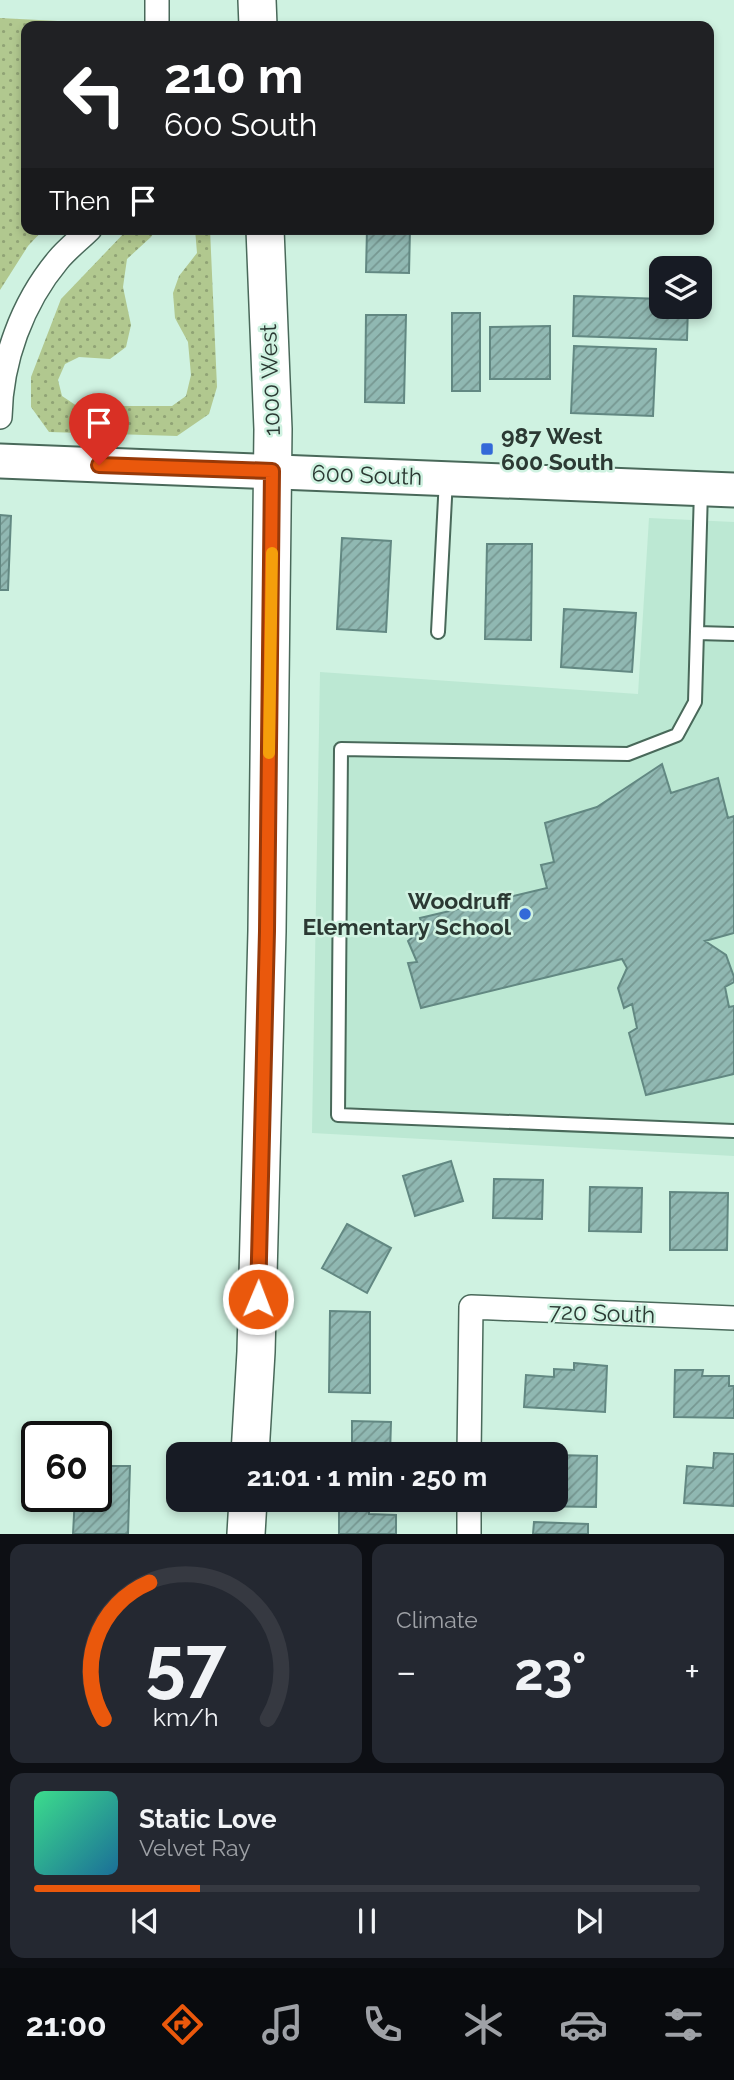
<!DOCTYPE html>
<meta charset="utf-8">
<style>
body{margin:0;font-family:Raleway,sans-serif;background:#242831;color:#f1f3f6;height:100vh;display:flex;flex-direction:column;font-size:26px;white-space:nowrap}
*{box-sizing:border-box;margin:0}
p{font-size:23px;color:#9ea1a6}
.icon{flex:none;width:38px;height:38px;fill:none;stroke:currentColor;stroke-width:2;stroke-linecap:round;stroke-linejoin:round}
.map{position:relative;height:1534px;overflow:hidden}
.details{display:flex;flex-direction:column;gap:10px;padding:10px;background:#0d0f14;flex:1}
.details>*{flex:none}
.guide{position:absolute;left:21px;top:21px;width:693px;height:214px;border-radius:14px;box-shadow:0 4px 10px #0003;background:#202124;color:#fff;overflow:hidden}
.fabs{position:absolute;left:649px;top:256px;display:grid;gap:14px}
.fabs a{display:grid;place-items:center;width:63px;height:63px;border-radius:14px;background:#171b24;box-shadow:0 4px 10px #0003;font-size:35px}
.speed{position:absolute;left:21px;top:1421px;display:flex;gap:14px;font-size:35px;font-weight:700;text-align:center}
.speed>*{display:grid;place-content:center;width:91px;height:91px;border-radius:50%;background:#171b24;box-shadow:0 4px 10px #0003;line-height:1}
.speed .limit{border:4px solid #111;border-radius:10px;background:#fff;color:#111}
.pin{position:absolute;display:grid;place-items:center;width:60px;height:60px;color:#fff;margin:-72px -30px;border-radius:50% 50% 50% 0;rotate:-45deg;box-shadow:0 0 7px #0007}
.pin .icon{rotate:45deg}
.me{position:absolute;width:77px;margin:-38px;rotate:1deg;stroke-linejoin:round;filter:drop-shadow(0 0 5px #0008)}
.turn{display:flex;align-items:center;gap:24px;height:147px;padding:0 28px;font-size:32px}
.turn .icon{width:91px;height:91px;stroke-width:2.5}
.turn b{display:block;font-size:49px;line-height:60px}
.then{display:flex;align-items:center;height:66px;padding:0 28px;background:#0003;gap:14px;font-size:26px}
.big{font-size:52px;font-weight:700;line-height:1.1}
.details .tile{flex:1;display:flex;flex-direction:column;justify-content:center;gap:10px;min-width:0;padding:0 24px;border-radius:14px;background:#242831}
.details .dial{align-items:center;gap:0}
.dial svg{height:182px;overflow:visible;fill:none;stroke:#363941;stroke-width:7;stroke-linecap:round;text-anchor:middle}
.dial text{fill:#f1f3f6;stroke:none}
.song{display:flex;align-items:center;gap:21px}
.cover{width:84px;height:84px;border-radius:10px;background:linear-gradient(135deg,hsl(150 70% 55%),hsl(200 70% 35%))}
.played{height:7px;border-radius:4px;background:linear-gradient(90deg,#ea580c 25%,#363941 25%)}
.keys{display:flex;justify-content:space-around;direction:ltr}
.heat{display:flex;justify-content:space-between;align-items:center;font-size:38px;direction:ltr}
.details .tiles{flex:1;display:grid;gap:10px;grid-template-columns:1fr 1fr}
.tile:last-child{grid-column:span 2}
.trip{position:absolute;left:166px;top:1442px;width:402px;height:70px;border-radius:14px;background:#171b24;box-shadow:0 4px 10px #0003;font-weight:700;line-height:70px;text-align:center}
.menu{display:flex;height:112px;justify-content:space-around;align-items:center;background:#090b0e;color:#9ea1a6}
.menu .icon{width:49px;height:49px}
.menu .current{color:#ea580c}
.menu b{font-size:32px;color:#f1f3f6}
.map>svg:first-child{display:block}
</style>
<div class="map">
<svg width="734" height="1534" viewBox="0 0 734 1534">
<defs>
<pattern id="grass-dots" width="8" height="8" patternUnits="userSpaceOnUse" patternTransform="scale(1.75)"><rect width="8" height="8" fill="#b1c88f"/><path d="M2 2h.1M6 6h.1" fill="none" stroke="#90a375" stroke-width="1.8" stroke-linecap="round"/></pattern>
<pattern id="building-hatch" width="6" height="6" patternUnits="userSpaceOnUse" patternTransform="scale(1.75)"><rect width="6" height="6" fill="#90b8b2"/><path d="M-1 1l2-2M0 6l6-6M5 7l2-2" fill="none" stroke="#769791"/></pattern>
</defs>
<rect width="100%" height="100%" fill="#cff2e1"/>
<path fill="#bce8d3" d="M649,518L734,522V1156L312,1133L320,672L638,694Z"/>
<path fill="url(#grass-dots)" d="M0,18L116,24V26H26V229H44L28,246L0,290Z
M128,229H156L151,237L127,259L123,287L131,325L126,347L110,359L79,357L65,364L58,380L62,396L77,406H172L186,396L191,375L188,342L175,318L173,293L179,276L197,253L195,229H210L217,387L209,414L177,436L49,432L31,407V377L61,299Z"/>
<path fill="url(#building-hatch)" stroke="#628882" stroke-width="2" d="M367,229H410L409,273L366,272Z
M574,296L662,299V306H688L687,340L573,336Z
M452,313H480V391H452Z
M366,315H406L404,403L365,402Z
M550,326V379H490V327Z
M574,346L656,349L653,416L571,413Z
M0,515L11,516L8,590H0Z
M342,538L391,541L386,632L337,629Z
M487,544H532L531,640L485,639Z
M564,609L636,613L632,672L561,667Z
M662,764L671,793L718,778L728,818L734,816V933L705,941L726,955L734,977V982L725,987L729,1007L734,1006V1074L646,1095L629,1033L637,1028L632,1004L624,1008L618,988L627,968L622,959L421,1008L408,963L417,962L408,941L423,928L420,918L547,888L541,865L554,862L545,823L597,807Z
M451,1161L463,1201L415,1216L403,1176Z
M494,1179L543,1180L542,1219L493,1218Z
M590,1187L642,1188L641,1232L589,1231Z
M670,1192L728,1193L727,1250H670Z
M347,1224L391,1248L367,1293L322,1268Z
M330,1311L370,1312V1393L329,1392Z
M574,1363L607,1366L605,1412L524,1407L526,1375L554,1377V1369L574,1370Z
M675,1370H703L702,1376H729V1386H734V1418L674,1417Z
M352,1421L391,1422L390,1454H352Z
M714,1453L734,1454V1506L684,1503L687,1466L713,1468Z
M556,1455L597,1456L596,1507L532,1506V1500H556Z
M96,1466H130L128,1534H73L75,1496H96Z
M339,1500H369V1514L396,1515V1534H339Z
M534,1522L588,1524V1534H533Z"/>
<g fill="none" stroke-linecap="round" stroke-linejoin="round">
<defs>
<path id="lane" d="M701,490L695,702L677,735L628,754L341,749L338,1115L734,1131
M438,632L446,479
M697,633L734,634"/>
<path id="street" d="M157,26V0
M0,417C1,361 22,303 58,260C67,249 80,239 90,229
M469,1454L471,1307L734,1318
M469,1534V1500"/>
<path id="secondary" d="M0,461L734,490"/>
<path id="primary" d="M257,0L258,26
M250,1454L256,1352L267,931L272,515L273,429L265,229
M246,1534L248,1500"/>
</defs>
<use href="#lane" stroke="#49695a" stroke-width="16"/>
<use href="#street" stroke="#49695a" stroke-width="26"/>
<use href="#secondary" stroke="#49695a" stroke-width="37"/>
<use href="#primary" stroke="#49695a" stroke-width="40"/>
<use href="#lane" stroke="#fff" stroke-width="12"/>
<use href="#street" stroke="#fff" stroke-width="23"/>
<use href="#secondary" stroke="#fff" stroke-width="33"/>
<use href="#primary" stroke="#fff" stroke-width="37"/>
</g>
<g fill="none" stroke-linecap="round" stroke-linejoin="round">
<defs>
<path id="route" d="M99,465L272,471L267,931L258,1299"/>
</defs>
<use href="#route" stroke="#983908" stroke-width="18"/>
<use href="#route" stroke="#ea580c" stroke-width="12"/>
<path stroke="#f59e0b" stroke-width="12" d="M269,753L272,553"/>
</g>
<g fill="#3369d8" stroke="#cff2e1" stroke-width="2.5">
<rect x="480" y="442" width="14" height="14" rx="3.5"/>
<circle cx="525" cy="914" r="7"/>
</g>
<g text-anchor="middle" stroke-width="5" stroke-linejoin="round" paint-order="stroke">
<g font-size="23" fill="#2b3933" stroke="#cff2e1">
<text transform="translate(270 380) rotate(-92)" y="8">1000 West</text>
<text transform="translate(367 475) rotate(2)" y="8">600 South</text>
<text transform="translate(602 1313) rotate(2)" y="8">720 South</text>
</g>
<g font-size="23" font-weight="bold" fill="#2b3933" stroke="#cff2e1" text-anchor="start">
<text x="501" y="444">987 West<tspan x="501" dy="26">600 South</tspan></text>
<text x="511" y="909" text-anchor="end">Woodruff<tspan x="511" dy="26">Elementary School</tspan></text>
</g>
</g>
</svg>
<div class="fabs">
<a><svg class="icon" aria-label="layers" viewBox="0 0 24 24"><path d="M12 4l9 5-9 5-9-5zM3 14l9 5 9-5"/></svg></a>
</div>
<div class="speed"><div class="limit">60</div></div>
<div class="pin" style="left:99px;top:465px;background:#d93025"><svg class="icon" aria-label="arrive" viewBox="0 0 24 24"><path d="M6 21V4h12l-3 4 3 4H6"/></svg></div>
<svg class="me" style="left:258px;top:1299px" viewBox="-20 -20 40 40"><circle r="17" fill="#ea580c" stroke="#fff" stroke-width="3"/><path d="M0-11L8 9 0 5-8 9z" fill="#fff"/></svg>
<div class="trip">21:01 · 1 min · 250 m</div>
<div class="guide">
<div class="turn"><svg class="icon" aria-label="left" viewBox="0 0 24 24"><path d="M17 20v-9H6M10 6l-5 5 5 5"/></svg><div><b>210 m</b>600 South</div></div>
<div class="then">Then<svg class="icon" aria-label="arrive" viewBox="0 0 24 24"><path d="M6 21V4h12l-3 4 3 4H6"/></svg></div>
</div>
</div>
<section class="details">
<div class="tiles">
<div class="tile dial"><svg viewBox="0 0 100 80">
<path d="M14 69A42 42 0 1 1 86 69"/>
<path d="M14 69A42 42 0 0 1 34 9" stroke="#ea580c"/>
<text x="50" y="56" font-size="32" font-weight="700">57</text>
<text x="50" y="72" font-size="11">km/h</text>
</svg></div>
<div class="tile"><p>Climate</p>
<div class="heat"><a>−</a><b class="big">23°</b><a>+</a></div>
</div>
<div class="tile">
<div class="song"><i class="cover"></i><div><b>Static Love</b><p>Velvet Ray</p></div></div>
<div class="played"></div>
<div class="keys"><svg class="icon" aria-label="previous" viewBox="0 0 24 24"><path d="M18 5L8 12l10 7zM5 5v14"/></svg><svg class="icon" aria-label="pause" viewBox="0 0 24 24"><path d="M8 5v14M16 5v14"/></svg><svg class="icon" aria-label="next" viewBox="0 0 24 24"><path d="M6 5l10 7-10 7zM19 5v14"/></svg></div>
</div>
</div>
</section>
<nav class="menu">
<b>21:00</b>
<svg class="icon current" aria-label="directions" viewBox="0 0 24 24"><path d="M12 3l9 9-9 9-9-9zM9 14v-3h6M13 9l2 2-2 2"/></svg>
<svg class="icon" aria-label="music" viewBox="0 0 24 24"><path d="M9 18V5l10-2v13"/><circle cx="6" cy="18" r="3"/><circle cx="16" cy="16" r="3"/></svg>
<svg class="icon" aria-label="phone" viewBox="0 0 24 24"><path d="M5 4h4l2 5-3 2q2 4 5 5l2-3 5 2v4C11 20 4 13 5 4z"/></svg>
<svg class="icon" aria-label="climate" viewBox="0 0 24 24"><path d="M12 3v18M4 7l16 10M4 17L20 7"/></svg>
<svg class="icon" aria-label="car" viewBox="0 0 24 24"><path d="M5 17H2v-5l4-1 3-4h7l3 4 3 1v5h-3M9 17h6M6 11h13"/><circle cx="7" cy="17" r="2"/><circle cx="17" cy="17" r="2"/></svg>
<svg class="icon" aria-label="filters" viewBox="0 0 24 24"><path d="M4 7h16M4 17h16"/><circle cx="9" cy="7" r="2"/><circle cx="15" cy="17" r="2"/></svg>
</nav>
